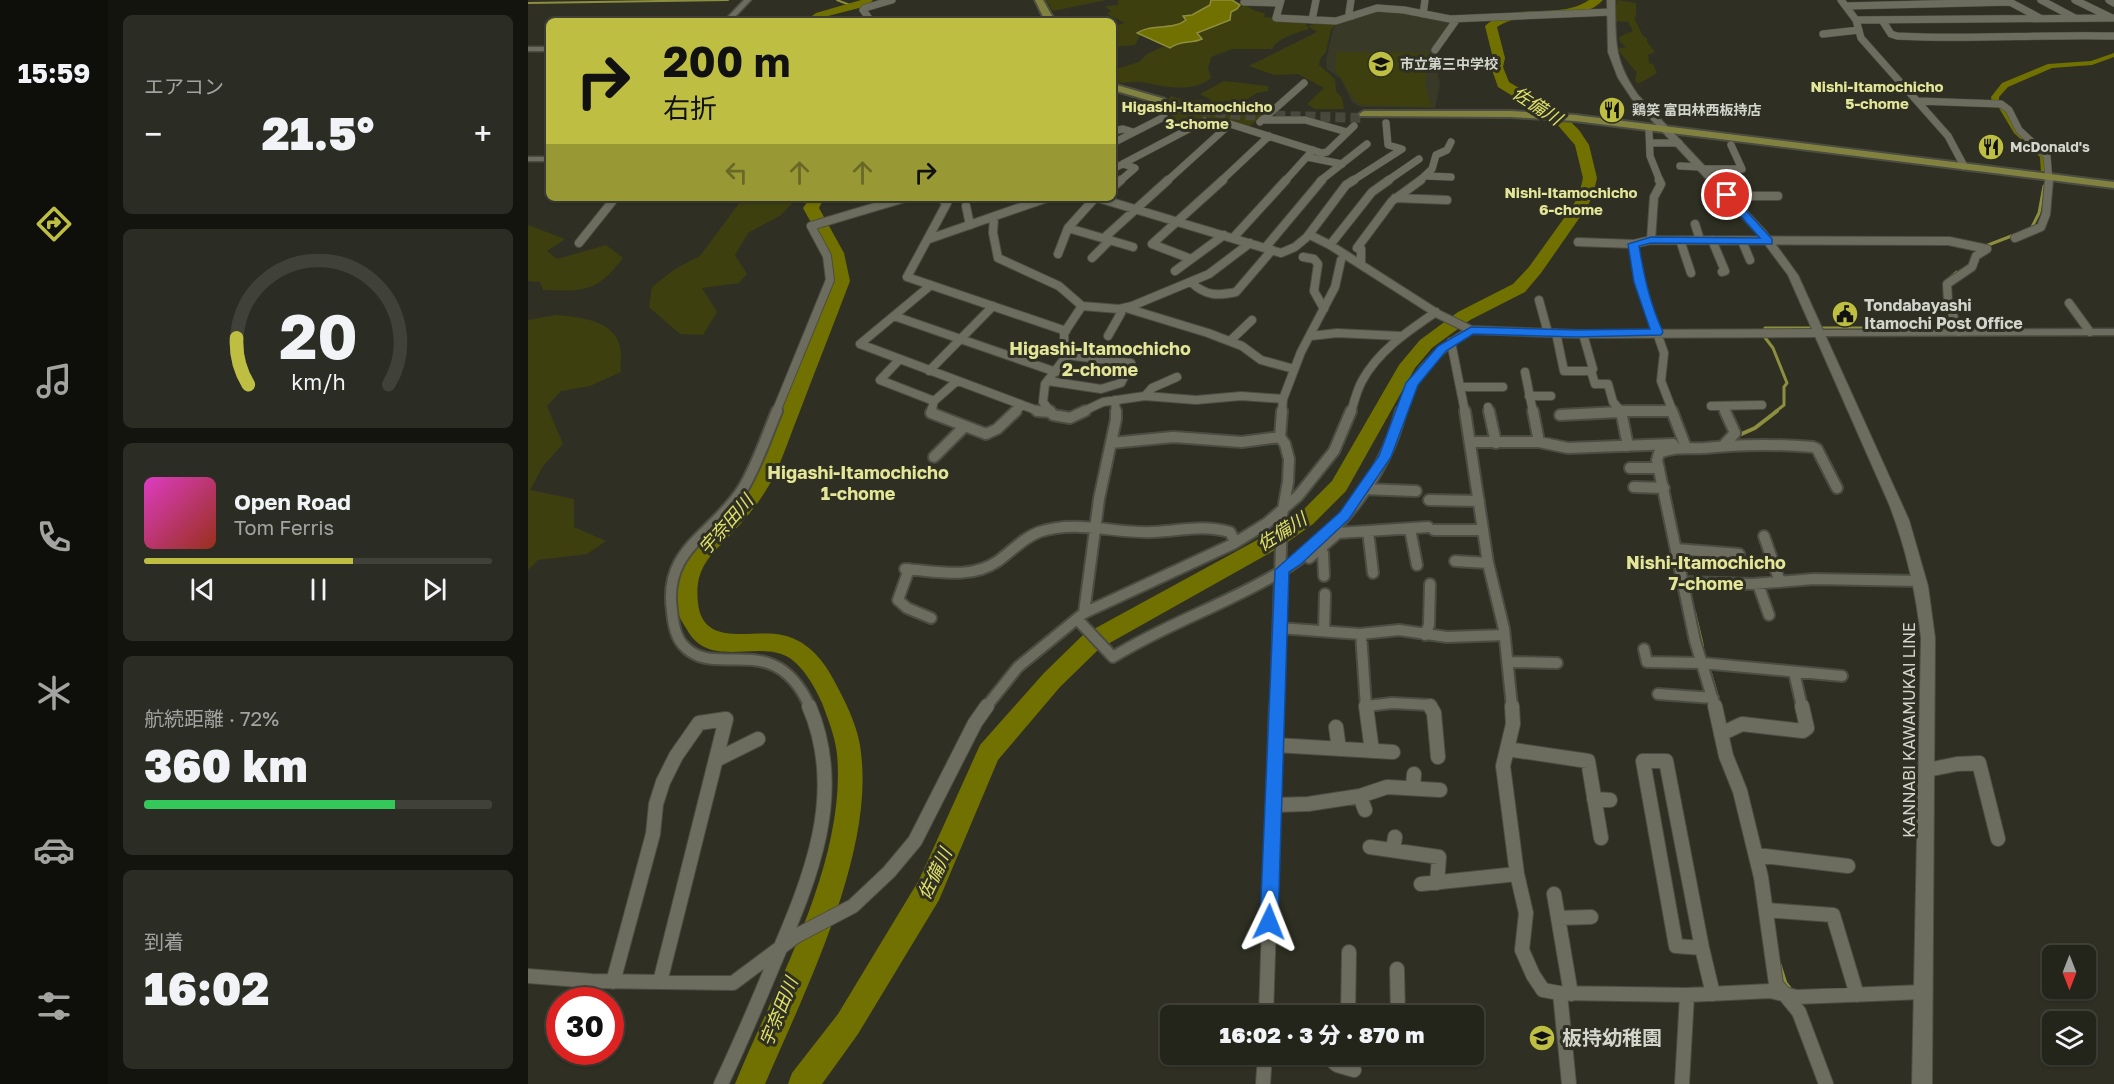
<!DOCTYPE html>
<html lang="ja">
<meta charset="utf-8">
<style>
body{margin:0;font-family:"Golos Text","Noto Sans JP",sans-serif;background:#2b2c23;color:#f1f3f6;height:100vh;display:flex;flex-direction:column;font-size:22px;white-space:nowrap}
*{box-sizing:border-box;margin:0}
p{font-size:20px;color:#a3a4a2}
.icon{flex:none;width:33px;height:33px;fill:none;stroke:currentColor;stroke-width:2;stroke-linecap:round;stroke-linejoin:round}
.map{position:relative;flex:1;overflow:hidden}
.sheet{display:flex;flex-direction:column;gap:15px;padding:15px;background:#13140e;width:420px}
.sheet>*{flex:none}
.top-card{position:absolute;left:18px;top:18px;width:570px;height:183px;border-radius:9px;box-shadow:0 2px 4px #0004,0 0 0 2px #404139;background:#bebf42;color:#111;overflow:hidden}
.needle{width:39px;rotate:180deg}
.controls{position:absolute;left:1514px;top:945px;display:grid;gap:12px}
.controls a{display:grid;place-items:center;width:54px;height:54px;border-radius:9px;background:#23241a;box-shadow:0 2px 4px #0004,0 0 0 2px #404139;font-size:30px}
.speed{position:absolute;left:18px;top:987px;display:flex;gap:12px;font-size:30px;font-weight:700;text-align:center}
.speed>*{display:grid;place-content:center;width:78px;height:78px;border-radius:50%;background:#23241a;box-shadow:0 2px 4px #0004,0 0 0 2px #404139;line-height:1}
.speed .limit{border:9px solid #d22;background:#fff;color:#111}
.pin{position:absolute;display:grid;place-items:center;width:51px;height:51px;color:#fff;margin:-26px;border:3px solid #fff;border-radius:50%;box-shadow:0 2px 6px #0007}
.me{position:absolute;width:66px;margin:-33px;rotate:2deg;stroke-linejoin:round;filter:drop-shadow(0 0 4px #0008)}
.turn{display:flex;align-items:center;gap:21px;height:126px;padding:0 18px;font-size:27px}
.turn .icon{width:78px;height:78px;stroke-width:2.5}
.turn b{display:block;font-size:42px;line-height:51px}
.lanes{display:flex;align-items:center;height:57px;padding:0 18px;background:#0003;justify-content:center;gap:30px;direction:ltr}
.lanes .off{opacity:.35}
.big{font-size:45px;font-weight:800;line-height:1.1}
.sheet .card{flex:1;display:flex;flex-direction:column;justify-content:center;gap:9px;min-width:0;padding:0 21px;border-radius:9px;background:#2b2c23}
.sheet .dial{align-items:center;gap:0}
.dial svg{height:156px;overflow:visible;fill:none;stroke:#404139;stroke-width:7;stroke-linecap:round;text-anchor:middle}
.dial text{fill:#f1f3f6;stroke:none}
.song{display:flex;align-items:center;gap:18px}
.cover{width:72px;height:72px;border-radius:9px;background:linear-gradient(135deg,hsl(310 70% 55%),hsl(10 70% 35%))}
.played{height:6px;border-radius:3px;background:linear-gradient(90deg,#bebf42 60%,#404139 60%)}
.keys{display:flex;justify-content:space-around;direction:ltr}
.heat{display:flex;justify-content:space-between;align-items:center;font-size:33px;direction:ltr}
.charge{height:9px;border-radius:4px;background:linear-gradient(90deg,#34c759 72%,#404139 0)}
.trip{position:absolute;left:632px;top:1005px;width:324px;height:60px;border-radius:9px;background:#23241a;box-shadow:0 2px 4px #0004,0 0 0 2px #404139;font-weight:800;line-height:60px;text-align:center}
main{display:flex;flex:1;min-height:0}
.tabs{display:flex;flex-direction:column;width:108px;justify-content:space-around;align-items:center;background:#0e0e0a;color:#a3a4a2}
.tabs .icon{width:42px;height:42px}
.tabs .current{color:#bebf42}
.tabs b{font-size:27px;color:#f1f3f6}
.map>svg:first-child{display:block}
</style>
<main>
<nav class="tabs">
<b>15:59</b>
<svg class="icon current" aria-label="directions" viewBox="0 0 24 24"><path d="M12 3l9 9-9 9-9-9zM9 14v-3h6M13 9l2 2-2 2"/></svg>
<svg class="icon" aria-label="music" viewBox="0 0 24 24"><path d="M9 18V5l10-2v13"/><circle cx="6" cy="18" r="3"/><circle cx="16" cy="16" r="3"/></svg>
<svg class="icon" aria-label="phone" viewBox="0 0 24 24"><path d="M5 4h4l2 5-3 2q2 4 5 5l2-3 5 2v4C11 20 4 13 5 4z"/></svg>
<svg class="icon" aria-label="climate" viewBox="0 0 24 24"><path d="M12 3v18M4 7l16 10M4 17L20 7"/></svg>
<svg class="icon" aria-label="car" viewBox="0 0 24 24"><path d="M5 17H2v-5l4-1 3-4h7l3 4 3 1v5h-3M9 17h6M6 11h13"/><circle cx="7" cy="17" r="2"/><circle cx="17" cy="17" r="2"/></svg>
<svg class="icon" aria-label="filters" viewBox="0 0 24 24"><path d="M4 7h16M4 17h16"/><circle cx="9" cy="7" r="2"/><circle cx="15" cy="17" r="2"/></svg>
</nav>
<section class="sheet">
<div class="card"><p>エアコン</p>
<div class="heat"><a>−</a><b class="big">21.5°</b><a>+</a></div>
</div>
<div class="card dial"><svg viewBox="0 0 100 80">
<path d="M14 69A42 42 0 1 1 86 69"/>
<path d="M14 69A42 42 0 0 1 8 45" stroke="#bebf42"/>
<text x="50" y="56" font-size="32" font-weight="700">20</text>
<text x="50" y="72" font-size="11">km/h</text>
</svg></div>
<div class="card">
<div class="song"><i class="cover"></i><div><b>Open Road</b><p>Tom Ferris</p></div></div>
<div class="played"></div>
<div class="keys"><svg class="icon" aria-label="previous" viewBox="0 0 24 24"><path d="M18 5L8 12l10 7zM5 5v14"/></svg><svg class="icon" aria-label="pause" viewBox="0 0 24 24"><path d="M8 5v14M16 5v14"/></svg><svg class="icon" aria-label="next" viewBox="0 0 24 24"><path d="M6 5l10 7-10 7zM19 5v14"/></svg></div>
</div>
<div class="card"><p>航続距離 · 72%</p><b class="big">360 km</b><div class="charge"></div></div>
<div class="card"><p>到着</p><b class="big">16:02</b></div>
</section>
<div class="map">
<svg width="1586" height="1084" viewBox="0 0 1586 1084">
<rect width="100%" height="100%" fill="#2f3023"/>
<path fill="#383926" d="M848,11L881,13L923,22L909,47L910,52L907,59L912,85L907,108L833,107L824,102L813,79L799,69L798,60L805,29L814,21Z"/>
<path fill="#3e3f0f" d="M518,0H578L525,11Z
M591,0H683L682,5L664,15L656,16L658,20C644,31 624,23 609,33L612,35L607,45L585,47V26L597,23L579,14L583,11L577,6L591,5L589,1Z
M1089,0L1108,3V16L1106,18L1115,36L1119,38V42L1127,52L1120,55L1121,63L1125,64L1129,73L1110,84L1107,80L1109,72C1106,70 1092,53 1090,49L1098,47L1092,42L1091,37L1105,31L1100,22L1088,21L1085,18Z
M709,3C720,4 725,13 737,13L736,17L787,21L778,25L781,29C768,33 751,37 744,49H704L683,57L680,69L683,78C664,94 635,86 613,82C602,81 596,85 585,81V70L611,62L619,54L634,47L643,48L656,42L675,40L670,34L702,20L703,12L710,9L712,5Z
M792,22L811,23L803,29L798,52L792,59L791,65L807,79L808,91L814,98L816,109H787L779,104L796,88L770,74L746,75L721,66L789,32L780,26Z
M809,52L900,53V66L897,83L903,107L834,105C821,99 818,82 807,71Z
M696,81L740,86V91L729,93L715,102L696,101L702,108L720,109L726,105L742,109L721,127L664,118L651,122L641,113H625L644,96L657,101L674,100L677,104L683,100L672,94Z
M215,198H269L253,215L220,233L207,255L219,274L211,283L174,288L189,312L175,335L152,334L121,307L124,287L147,269L172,256Z
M0,225L37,239L19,251L29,259L78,245L95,258C68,293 57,291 15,290L12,282L0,281Z
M28,315C52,317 90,320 93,352C93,359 92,365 93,372L62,386L33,391L19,406L35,444L15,466L2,490L46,499V527L78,541L59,554L10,560L0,570V320Z"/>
<path fill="#717101" stroke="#8e8f3e" stroke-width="1.5" d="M683,0H704L712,5L709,9L703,12L702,20L669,33L674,39C663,44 653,40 642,48L609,33C624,23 644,31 658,20L655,16L664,15L682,5Z"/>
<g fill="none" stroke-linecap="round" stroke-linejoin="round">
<path stroke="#8e8f3e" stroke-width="2" d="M309,0L327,7
M0,3L200,0"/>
<path stroke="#8e8f3e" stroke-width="3" d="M1504,227L1511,213L1516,186
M1455,247L1486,235
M1417,282L1429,272
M1247,412L1256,405V387L1259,383L1245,348L1235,335L1237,328H1426L1424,324"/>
<path stroke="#8e8f3e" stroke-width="4" d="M1209,436L1227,428L1249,411
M1166,612L1174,646
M1182,673L1190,700"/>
<path stroke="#8e8f3e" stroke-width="4.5" d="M1251,964L1257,983L1264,992"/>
<path fill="#717101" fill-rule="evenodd" d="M1586,53V57L1564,65L1524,68L1480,87L1471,97V104L1464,102L1463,97L1474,83L1520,64L1563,61Z
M1472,106H1478L1491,130L1519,154V173H1513L1512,157L1486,133L1471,108Z"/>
<path fill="#717101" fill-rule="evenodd" d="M333,0H345L339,6L296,17L291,21H277L288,13Z
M1061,0H1075C1049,28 1000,6 969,27L977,58L975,67L981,82L1037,116L1051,130L1061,145L1069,178L1065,195L1059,207L1013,273L997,292L942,320L904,348L887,368L818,491L785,524L754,546L571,649L532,687L470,760L411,900L330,1034L294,1084H260L264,1073L310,1014L391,880L452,745L516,673L555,635L740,534L771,514L804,481L871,365L892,340L930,312L985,284L1001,267L1044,207L1051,195L1055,178L1047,145L1027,122L970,87L963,67L965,58L957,26C985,0 1031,21 1061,0Z
M282,198H296L291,208L316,253L322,281C305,326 287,371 270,416C259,443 251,472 235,495C226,509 215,521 204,533C182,556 166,568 170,603C175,649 225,628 254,635C283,641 299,665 311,690C321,709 331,731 333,753C346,854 277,991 237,1084H207C247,986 319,862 309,754C307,736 300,719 294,703C287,687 275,666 260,657C229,639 180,671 158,628C153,620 148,612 148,602C144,546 200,520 225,478C236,460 243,436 251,416C269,371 288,326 306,281L300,253L275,208Z"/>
<path stroke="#48493c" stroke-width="10" stroke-dasharray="10 5" stroke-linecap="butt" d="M628,105L711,115L836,118"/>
<defs>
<path id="minor-far3" d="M717,0L716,2L752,3
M753,0L748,18L808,21L849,8L876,10L922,19L1083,12
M823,0L821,13L824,16
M1313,0L1328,20L1333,38L1420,136L1436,166
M1478,0L1512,18
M1513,0L1547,18
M1547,0L1582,17
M1581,0L1586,3
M1318,6L1482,2
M895,14L897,0
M784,20L788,0
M1328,20L1586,18
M1354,20L1363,34L1369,36C1442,40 1513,34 1586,36
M343,21L335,10L337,8L364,0
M1295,34L1331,30
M907,50L929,19
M1390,101L1473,104L1481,110L1491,130L1519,156L1521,181
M734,120H777L819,132
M732,122L776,83
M585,131L595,129L605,132
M1121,131L1122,156L1132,181
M585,143L636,117
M1123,143H1151
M779,157L814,164
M1152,166L1172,167
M585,169L676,121
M1175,169H1214L1203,145
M899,176L923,177
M592,181L607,168L595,164
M639,181L702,124L794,153L799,152L826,126
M693,181L741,136
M757,181L785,150
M792,181L839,144
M824,181L874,149L860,145L858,123
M859,181L891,159
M891,181L904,169L908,155L919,150L923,142"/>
<path id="minor-far2" d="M585,187L593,180
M1200,196H1250
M412,198L419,203L379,277L538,331
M570,198L753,253L767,247L779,237L818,185L826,180
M867,198L919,200
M438,206L442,225
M466,217L465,233L470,258L531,286L554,306L591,309L604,306L681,274L722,243
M1167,224L1172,240
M540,228L605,247
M782,235L802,245L910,314L943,330L1048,334L1291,333
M576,238L640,180
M705,238L758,180
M1487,238L1513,227L1518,214L1521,180
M401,239L519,198
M1123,240L1126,197L1133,184L1131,180
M1152,240L1163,273
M1184,240L1197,271L1194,272
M1214,241L1222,260
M1050,242L1106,244L1123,240L1421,241L1459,249
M51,243L87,198
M1106,244L1111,281L1136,353L1133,381L1145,412
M802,245L844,192L861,180
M737,248L794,180
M530,254L540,228L567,198
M775,257L786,259L790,264L786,291L796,309
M564,258L582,240
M663,259L624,244L695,180
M833,264V249L829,248L864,201L893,180
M647,271L696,235
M663,282C677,296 690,296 708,292L744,250
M403,285L332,344L513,412
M1011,300L1020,333
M1541,303L1562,332
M598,308L680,333L714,346L733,360L766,369
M366,316L528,372
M1431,332L1420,301L1419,284L1444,267L1448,256L1459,249
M1028,333L1036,371H1063L1067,384H1080L1085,402L1093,411H1143
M1055,334L1065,369L1063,371
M580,336L593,313L591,309
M783,336L809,333L872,336
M702,341L724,320
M923,342L937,412
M371,360L352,380L406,401
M401,371L465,306
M997,372L1005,412
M520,381L573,389L593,383L603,363L538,355
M932,387H975
M617,396L624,388L649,377
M1001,396H1023
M587,400L588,412
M1183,406L1234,405
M1195,406L1198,412
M960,407L961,412
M248,412L302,280L299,256L283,226L377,198
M403,412L406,401L429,381
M487,412L494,405
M523,412L515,402L517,384L537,358L536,333L554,306
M554,412L575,402L617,396L668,400L713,396L755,399
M754,412L755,399L773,352L807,287L813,260
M823,412C826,402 829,390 834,381C850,351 880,331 908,312
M873,412C882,374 910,349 943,330"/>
<path id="minor-far1" d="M249,411C238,437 229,466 214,490C184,536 135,549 144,611C145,623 147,636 155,645C187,682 246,626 282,707
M404,411L403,413L458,434L469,429L488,411
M509,411L523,412
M522,411L525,415L542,418L557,411
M937,411L960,563L976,629L984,707
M961,411L968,443
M1005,411L1011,442
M1093,411H1143
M1093,411L1100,446
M1144,411L1157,445
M1032,415L1091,412
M942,442H1011L1040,448L1145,444
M583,443L645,437L714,442L752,437
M1196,445L1207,433L1197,411
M406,457L437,426
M1102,468H1131
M1106,487L1136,488
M836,489L888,491
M901,500L951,501
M882,529L889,565
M906,530H955
M840,531L845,573
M1236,536L1252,582
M1148,549L1211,554
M791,550L795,553L796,576
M781,558L810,533L900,527
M927,561L960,563
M377,569C408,571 443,580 470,561C484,551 495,538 511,532C549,519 587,534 625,532C653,531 673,524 702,532L705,538
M381,569L370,600L379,608L403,618
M1155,582L1225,584L1286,579L1392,581
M1230,584L1241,615
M556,613L571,499L588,419V411
M549,619L585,657C638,624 699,604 752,572C810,537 857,475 873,411
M751,628L832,634L871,630L919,637L976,635
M796,631L797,594
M833,634L838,707
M897,635L901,625L902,584
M1116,649L1119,662L1174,663L1314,676
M980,662L1029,663
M1266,672L1274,707
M1130,694L1185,698
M839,706L864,703L902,705L903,707
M458,707L490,667L556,613L705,544L739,523L770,496L806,451L823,411
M748,707L754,515L760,482L761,459L757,444L752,437L754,411
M1187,707L1167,641L1129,460L1131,453C1147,446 1160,449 1177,448C1213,444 1248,444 1285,447L1289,449L1309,488"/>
<path id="minor" d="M838,706L844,751
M902,706L906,713L910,757
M984,706L985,724L975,766L989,874L998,913L994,950L1005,975L1015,990L1031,993L1159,995L1242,991L1269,997L1395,992
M1187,706L1198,756L1212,791L1233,877L1248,984L1271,1012L1298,1084
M808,727L811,749
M1193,734L1214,724L1275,731L1279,728L1274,706
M747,745L865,752
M979,749L1060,761L1073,838
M188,760L230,739
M1115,761H1138L1174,948L1148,946Z
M1399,770L1429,764L1451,763L1470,839
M885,788L886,774
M832,796L837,810
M1066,799L1082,800
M746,805L780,804L832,796L859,787L912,790
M842,847L911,857L909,883
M865,850L867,837
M1228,855L1320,866
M893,884L989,874
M1026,894L1043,994
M1238,910L1305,915L1329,995
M1030,918L1063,917
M1174,948L1185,994
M869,969L870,1016
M0,976L64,981L205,983L268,936L325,906L361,872L387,841L447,723L459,706
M85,982L125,834L128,804L135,782L148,756L171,723L198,719L132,982
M1032,993L1041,1084
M738,1016L748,706
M820,1016L821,952
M796,1054L809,1065L826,1070
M193,1084C212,1044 229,1004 246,963C281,881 319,795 281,706
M735,1084L737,1054
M1154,1084L1159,995"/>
<path id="tertiary" d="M216,0H223L203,21H196Z
M0,47H21V51H0Z
M0,157H21V161H0Z
M1586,329V335L1291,336L1286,333L1291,330Z"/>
<path id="secondary" d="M1079,0H1087C1088,42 1085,59 1110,95L1238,231L1270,275L1381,520L1400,586L1407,638L1404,1084H1384L1393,638C1388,592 1378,548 1361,504L1260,275L1230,235L1104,99L1090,78L1080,52Z"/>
<path id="trunk" d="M507,0H515L527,21H517Z
M585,84L637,99L638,101L633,104L585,90Z
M836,111H983L1047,115L1586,182V188L1047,121L983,117L832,116L831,114Z"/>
</defs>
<use href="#minor-far3" stroke="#4c4d42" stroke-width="8"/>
<use href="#minor-far2" stroke="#4c4d42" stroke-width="10"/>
<use href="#minor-far1" stroke="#4c4d42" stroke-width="14"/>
<use href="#minor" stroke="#4c4d42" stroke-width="16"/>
<use href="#tertiary" stroke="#4c4d42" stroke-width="3"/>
<use href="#secondary" stroke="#4c4d42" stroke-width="2"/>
<use href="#trunk" stroke="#4c4d42" stroke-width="4"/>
<use href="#minor-far3" stroke="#6d6d5f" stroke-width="7"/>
<use href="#minor-far2" stroke="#6d6d5f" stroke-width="8"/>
<use href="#minor-far1" stroke="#6d6d5f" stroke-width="10"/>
<use href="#minor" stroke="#6d6d5f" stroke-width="14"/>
<use href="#tertiary" fill="#6d6d5f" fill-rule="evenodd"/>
<use href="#secondary" fill="#6d6d5f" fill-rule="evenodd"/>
<use href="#trunk" fill="#828240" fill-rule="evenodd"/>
</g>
<path fill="#1a73e8" stroke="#114b97" stroke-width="1.5" d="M1196,193H1202L1244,239V244L1123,243L1111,246C1116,276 1122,304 1135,332L1133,335L1048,337L945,334L918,351L890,385L863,457L821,519L773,564L761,572L750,922L748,928L741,931L735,928L732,922L747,570L812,512L851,456L878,383L910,346L943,327L1048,330L1122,329L1106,282L1100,244L1123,237L1232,238L1196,197Z"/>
<defs>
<symbol id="school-disc" viewBox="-11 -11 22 22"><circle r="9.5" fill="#bebf42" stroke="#2f3023"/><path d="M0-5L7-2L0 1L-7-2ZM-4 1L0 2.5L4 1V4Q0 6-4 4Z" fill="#111"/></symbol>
<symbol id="restaurant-disc" viewBox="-11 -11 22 22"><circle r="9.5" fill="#bebf42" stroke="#2f3023"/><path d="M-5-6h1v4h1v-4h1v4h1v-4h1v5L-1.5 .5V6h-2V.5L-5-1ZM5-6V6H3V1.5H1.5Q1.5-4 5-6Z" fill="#111"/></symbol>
<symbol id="civic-disc" viewBox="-11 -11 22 22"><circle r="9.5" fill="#bebf42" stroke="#2f3023"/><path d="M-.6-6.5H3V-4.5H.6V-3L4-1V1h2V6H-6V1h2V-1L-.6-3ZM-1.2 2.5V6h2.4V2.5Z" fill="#111"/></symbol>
</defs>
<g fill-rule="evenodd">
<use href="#school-disc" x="838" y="49" width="30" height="30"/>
<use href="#restaurant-disc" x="1069" y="95" width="30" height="30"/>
<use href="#restaurant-disc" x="1448" y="132" width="30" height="30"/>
<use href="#civic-disc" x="1302" y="299" width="30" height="30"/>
<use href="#school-disc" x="999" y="1023" width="30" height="30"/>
</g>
<g text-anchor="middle" stroke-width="6" stroke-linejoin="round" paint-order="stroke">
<g font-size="14" font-weight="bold" fill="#d3d4cc" stroke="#2f3023" text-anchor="start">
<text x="872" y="69">市立第三中学校</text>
<text x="1104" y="115">鶏笑 富田林西板持店</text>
<text x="1482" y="152">McDonald's</text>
</g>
<g font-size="15" font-weight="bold" fill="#e3e697" stroke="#2f3023">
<text x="1349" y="92">Nishi-Itamochicho<tspan x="1349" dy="17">5-chome</tspan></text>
<text x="669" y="112">Higashi-Itamochicho<tspan x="669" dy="17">3-chome</tspan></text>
<text x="1043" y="198">Nishi-Itamochicho<tspan x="1043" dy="17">6-chome</tspan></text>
</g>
<g font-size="16" font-weight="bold" fill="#d3d4cc" stroke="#2f3023" text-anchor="start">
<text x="1336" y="311">Tondabayashi<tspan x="1336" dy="18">Itamochi Post Office</tspan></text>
</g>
<g font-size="16" fill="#d3d4cc" stroke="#2f3023">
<text transform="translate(1381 730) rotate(-90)" y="6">KANNABI KAWAMUKAI LINE</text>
</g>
<g font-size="18" font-style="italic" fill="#e0e166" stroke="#2f3023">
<text transform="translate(1009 106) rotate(33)" y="6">佐備川</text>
<text transform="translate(198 525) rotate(-49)" y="6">宇奈田川</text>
<text transform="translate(754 532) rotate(-32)" y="6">佐備川</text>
<text transform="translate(407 874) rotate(-64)" y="6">佐備川</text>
<text transform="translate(251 1012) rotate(-68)" y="6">宇奈田川</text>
</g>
<g font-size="18" font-weight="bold" fill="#e3e697" stroke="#2f3023">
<text x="572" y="355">Higashi-Itamochicho<tspan x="572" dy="21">2-chome</tspan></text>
<text x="330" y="479">Higashi-Itamochicho<tspan x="330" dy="21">1-chome</tspan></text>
<text x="1178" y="569">Nishi-Itamochicho<tspan x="1178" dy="21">7-chome</tspan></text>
</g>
<g font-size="20" font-weight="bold" fill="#d3d4cc" stroke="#2f3023" text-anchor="start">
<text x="1034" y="1045">板持幼稚園</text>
</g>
</g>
</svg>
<div class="controls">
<a><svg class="needle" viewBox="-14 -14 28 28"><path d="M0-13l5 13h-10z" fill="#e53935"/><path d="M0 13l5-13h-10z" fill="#a3a4a2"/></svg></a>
<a><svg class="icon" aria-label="layers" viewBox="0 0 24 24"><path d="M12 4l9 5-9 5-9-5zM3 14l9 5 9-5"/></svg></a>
</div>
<div class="speed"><div class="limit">30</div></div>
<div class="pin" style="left:1199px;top:195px;background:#d93025"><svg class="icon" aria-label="arrive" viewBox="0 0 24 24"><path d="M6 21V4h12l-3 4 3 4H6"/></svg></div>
<svg class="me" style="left:741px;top:922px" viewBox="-20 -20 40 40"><path d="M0-17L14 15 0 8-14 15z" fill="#1a73e8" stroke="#fff" stroke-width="4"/></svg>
<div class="trip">16:02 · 3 分 · 870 m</div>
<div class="top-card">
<div class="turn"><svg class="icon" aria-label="right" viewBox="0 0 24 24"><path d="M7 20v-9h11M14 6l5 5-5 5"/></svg><div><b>200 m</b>右折</div></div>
<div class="lanes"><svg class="icon off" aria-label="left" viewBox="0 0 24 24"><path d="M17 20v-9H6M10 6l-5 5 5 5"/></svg><svg class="icon off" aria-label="ahead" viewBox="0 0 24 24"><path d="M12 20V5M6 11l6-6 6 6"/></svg><svg class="icon off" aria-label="ahead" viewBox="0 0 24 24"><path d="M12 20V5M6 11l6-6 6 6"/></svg><svg class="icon" aria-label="right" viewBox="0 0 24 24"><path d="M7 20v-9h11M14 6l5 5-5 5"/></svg></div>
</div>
</div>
</main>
